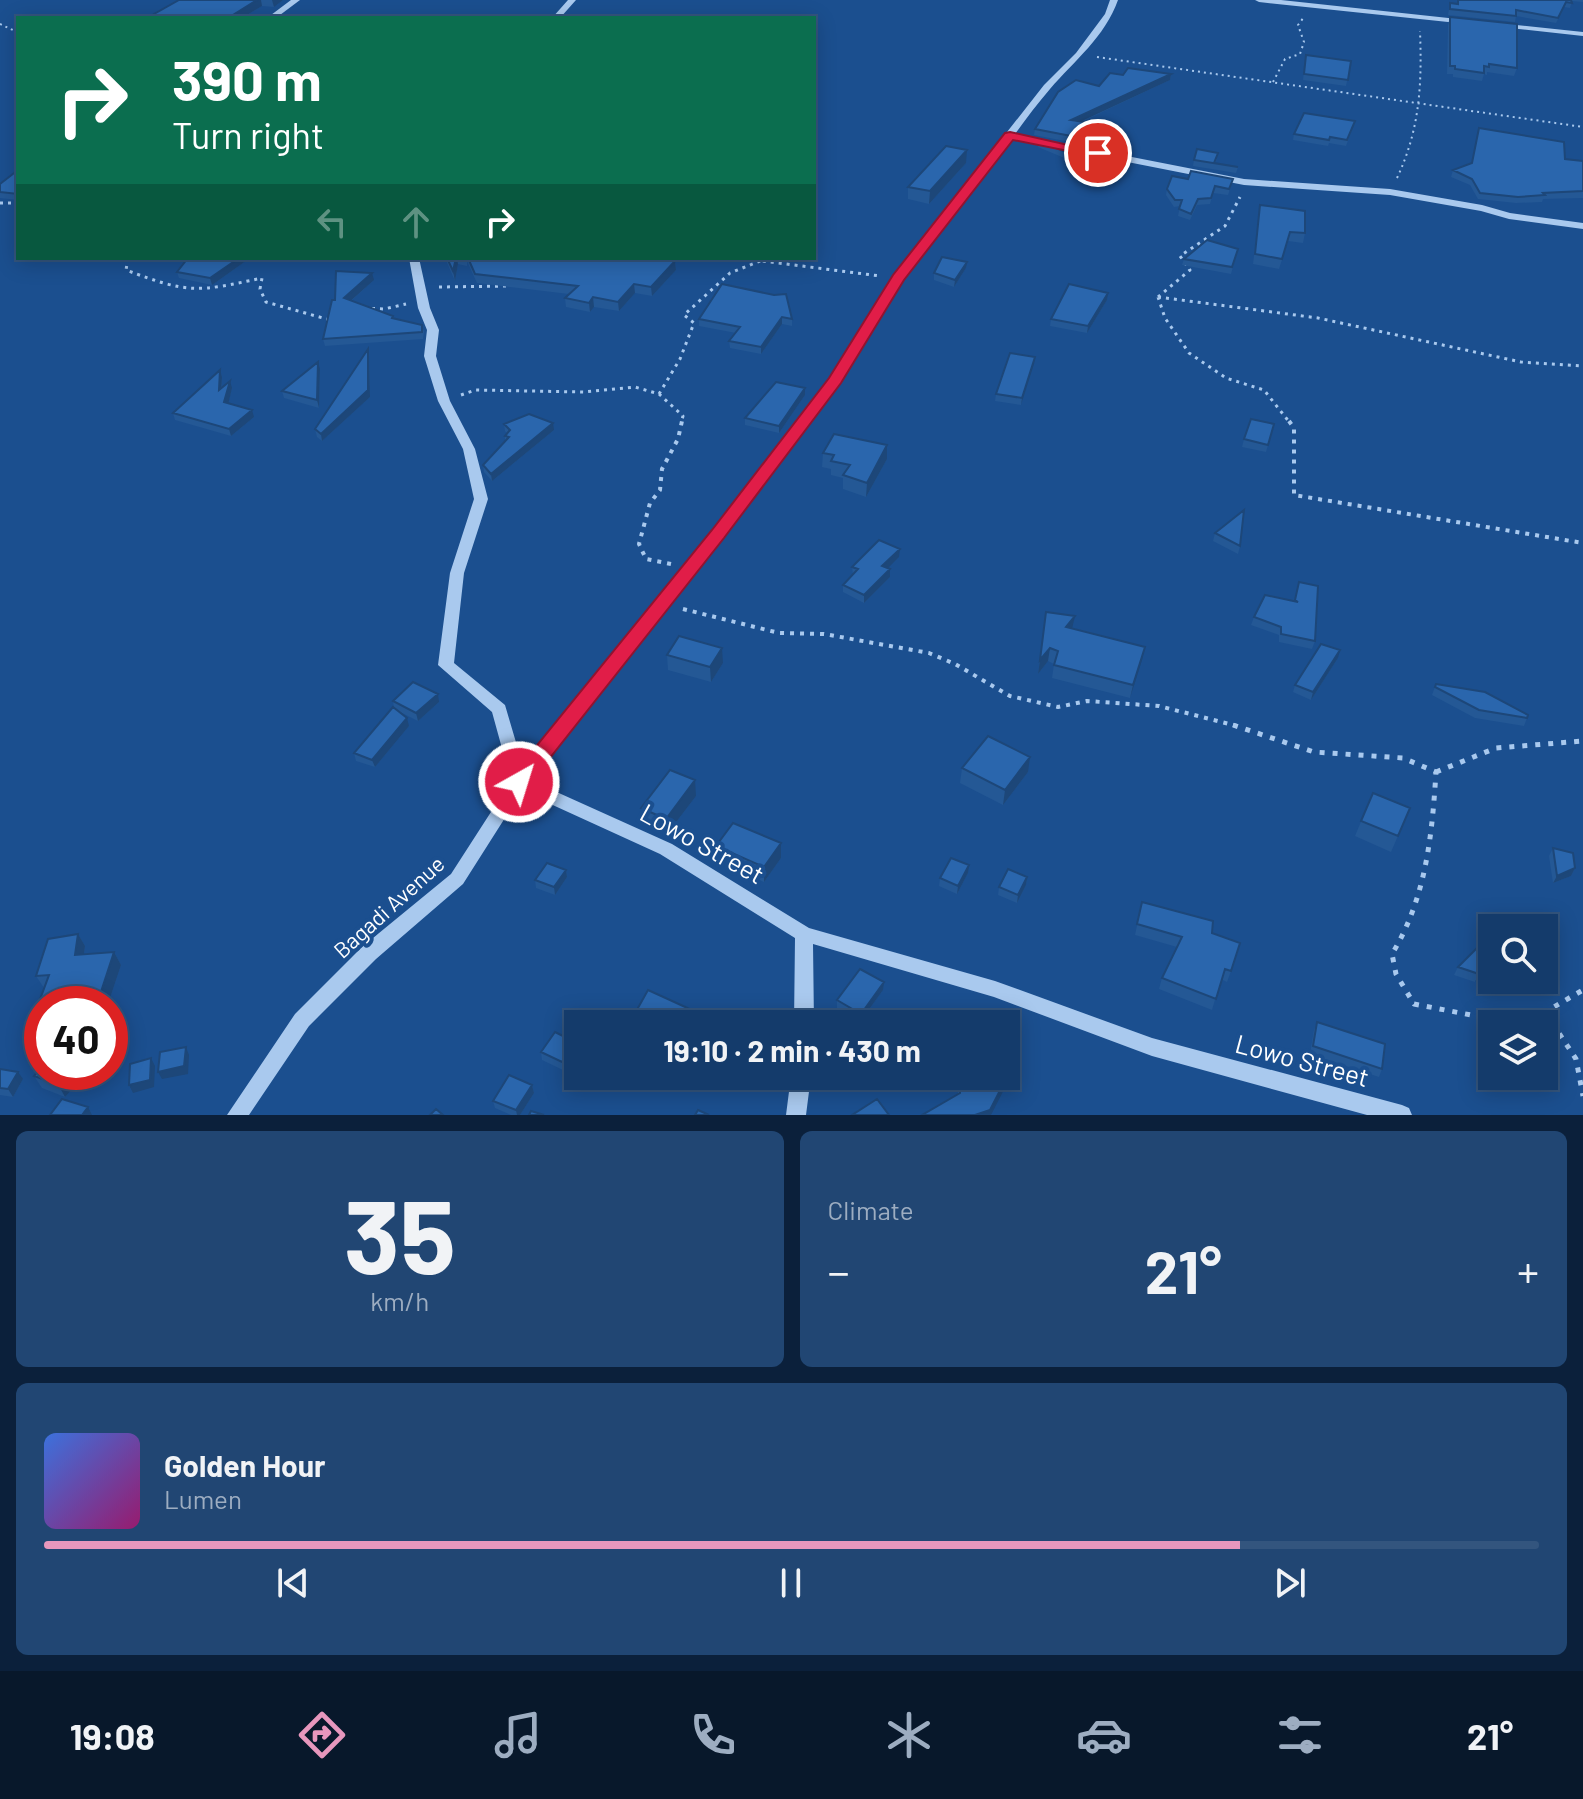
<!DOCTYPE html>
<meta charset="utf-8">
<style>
body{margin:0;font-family:Barlow,sans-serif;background:#214673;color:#f1f3f6;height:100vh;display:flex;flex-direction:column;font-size:30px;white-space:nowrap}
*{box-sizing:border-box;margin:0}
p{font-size:26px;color:#9dadc1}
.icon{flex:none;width:44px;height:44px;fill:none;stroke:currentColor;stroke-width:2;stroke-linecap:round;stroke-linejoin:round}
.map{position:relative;height:1115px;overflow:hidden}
.sheet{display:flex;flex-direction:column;gap:16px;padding:16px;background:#0b203b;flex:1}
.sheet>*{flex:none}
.top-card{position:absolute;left:16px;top:16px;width:800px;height:244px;border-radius:0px;box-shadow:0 4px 20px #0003,0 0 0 2px #33557e;background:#0b6e4f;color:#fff;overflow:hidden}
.fabs{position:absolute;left:1478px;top:914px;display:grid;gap:16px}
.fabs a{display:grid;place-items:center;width:80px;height:80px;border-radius:0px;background:#143b6b;box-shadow:0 4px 20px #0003,0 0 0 2px #33557e;font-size:40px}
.speed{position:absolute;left:24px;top:986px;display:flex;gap:16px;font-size:40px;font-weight:700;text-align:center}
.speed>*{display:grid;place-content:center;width:104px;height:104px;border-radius:50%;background:#143b6b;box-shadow:0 4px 20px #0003,0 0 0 2px #33557e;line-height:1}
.speed .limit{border:12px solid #d22;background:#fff;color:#111}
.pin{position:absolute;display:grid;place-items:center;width:68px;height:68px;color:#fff;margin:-34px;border:4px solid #fff;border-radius:50%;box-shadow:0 2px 8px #0007}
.me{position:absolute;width:88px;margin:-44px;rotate:39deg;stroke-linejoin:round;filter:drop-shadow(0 0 6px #0008)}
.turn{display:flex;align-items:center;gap:28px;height:168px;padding:0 24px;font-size:36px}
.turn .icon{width:104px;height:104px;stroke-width:2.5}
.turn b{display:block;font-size:56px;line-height:68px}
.lanes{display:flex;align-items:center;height:76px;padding:0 24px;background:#0003;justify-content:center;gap:40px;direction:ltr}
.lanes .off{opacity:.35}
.big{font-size:60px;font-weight:700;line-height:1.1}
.sheet .widget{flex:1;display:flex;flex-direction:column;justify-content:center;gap:12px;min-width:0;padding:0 28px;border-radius:12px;background:#214673}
.sheet .dial{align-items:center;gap:0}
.dial b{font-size:104px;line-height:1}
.song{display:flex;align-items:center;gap:24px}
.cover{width:96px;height:96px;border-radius:12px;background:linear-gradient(135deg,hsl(220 70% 55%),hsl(320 70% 35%))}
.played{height:8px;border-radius:4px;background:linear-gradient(90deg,#e797bd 80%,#33557e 80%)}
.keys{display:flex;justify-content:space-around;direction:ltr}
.heat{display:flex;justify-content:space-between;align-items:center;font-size:44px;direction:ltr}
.sheet .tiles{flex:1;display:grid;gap:16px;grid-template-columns:1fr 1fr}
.widget:last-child{grid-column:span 2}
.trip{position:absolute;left:564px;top:1010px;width:456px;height:80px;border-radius:0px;background:#143b6b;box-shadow:0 4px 20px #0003,0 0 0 2px #33557e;font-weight:700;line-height:80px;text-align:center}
.menu{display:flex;height:128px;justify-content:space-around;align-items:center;background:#08182b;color:#9dadc1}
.menu .icon{width:56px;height:56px}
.menu .active{color:#e797bd}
.menu b{font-size:36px;color:#f1f3f6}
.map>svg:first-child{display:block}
</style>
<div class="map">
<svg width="1583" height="1115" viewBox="0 0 1583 1115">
<rect width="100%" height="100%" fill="#1b4f8f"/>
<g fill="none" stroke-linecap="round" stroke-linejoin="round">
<path stroke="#a9c9ee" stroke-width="2" stroke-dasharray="2 4" stroke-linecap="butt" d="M0,24L17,32
M1097,57L1583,127
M1273,82L1285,59L1300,54L1304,42L1298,25L1304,17
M1397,178C1420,129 1422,84 1420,31"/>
<path stroke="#a9c9ee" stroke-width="3" stroke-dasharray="3 5" stroke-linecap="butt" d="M0,203H18
M128,258L126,270C189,294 197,292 262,278L260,289L266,302L330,320
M739,258L880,276
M439,287L510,286
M1158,297L1165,318L1189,353L1226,378L1264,390L1290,423
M1158,297L1318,318L1521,362L1583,366
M1158,297L1190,270L1180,256L1225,226L1240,197
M364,308L384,309L406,304
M659,394L680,359L694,323L684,315L730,273L760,261
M461,395L475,390L584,392L635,387L659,394L683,416L681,423"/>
<path stroke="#a9c9ee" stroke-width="4" stroke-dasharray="4 6" stroke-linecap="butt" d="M1289,421L1294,428V495L1583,543
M671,564L646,559L639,544L650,503L660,490L662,469L678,439L682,421
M683,609L779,633L824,634L929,653L955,664L1010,696L1058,707L1087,701L1159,706L1241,727"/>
<path stroke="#a9c9ee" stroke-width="5" stroke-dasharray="5 8" stroke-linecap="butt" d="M1233,725L1314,752L1403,758L1436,772C1432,836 1426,898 1392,954L1396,974L1414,1004L1471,1015L1545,1012L1583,990
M1436,772L1496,748L1583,741
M1545,1012L1576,1059L1583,1096"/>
<path fill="#a9c9ee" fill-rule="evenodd" d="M291,0H300L276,18H267Z
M568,0H576L560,18H552Z
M1110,0H1118C1105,37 1074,61 1050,89C1037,104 1026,119 1015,134L1244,179L1390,189L1482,205L1510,213L1583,223V229L1509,219L1481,211L1390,195L1244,185L1011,139L903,279L840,383L723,537L530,780L672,844L809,928L995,981L1152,1038L1402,1105L1409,1108L1412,1115H1367L1152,1056L994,997L813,944L814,1024H794L795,938L660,854L522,791L463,884L376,959L309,1026L249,1115H227L295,1014L362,947L451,874L511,781L492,712L438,665L450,573L474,499L463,449L438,401L424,356L427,330L418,308L409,258H419L430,308L439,330L436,356L450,401L475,449L488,499L464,573L454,663L505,705L523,766L713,531L831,379L894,276L1044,85L1076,53L1105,14Z
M1255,0H1281L1467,20L1471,22L1467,24L1259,2Z
M1497,23L1583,32V36L1500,27L1496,25Z
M791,1076H811L806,1115H786Z"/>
</g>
<path fill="#245895" d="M179,0H283L274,7L262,6L242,18H147Z
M1457,0H1583V2L1572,1L1570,8L1564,7L1556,23L1516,16L1515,22L1448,15L1450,3L1457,4Z
M1450,17L1517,68L1514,76L1487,72V75L1484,74L1482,81L1453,77V74H1447L1448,25Z
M1306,55L1351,61L1346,86L1303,80Z
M1171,74L1170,80L1081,122L1118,133L1101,148L1034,135L1035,129L1123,75Z
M1355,121L1346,146L1329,143L1328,146L1293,140L1294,134Z
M1479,128L1565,159L1583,161V198L1543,199L1542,202L1516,203L1478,199L1470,185L1451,177L1453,170L1471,164Z
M1039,141L1090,151L1089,158L1081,165L1038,147Z
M1217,159L1215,163L1238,167L1236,173L1193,166L1194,160Z
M966,163L929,204L908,199V187Z
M18,170V200L0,198V184Z
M1231,186L1228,195L1213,193L1210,204L1197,205L1190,220L1178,216L1180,206L1174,207L1166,195L1167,189Z
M1260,205L1305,233L1303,243L1288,241L1279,269L1253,264Z
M1238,249L1231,274L1182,265L1184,259Z
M188,258H250L212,285L179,278L177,272Z
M445,258H604L675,261L676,270L652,296L635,293L619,311L594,307L590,312L566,307L565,298L569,294L477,283L467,261V266L458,264L455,281Z
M966,268L954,287L934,280V273Z
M374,280L351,301L394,318L422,325L424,332L423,339L325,346L323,339L335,300Z
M722,284L792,319V326L782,324L761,354L730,348L729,341L736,333L699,326V319Z
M1107,300L1087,333L1050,326L1051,319Z
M369,356L370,397L322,441L317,437L315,429Z
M1035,357L1034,364L1021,405L995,401L996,394Z
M320,369L319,408L284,398L282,391Z
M220,370L222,377V388H232L228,403L254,417L231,436L175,420L173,413Z
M805,395L779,433L745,425V418Z
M504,424L554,430L492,481L484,472L483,465L505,441V436L507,433L505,431Z
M1274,424L1266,452L1242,447L1244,439Z
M887,445V459L866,497L843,489V478L831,475V469L822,467L823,453Z
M1215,533L1240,546L1238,554L1213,541Z
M899,557L887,568L890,569V577L864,603L843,592V585L853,575L852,567Z
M1299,582L1315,641L1312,649L1279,642V635L1251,625L1254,617L1294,601Z
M1046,612L1073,628L1145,647L1130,698L1052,678L1054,664L1048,661L1038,674Z
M667,655L723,663L711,682L668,670Z
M1338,658L1311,700L1293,692L1295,685Z
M1436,684L1527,718L1524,726L1475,718L1432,695Z
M393,701L439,702L418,721L398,711L409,726L375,767L356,761L354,753L394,708Z
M962,768L1028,772L1003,805L960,783Z
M1373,793L1410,808L1391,852L1355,836Z
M696,796L667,834L642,824L641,808Z
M716,846L781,858L764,882L717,861Z
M1553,848L1575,868L1571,876L1553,883L1549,856Z
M566,870L567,877L555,895L536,888L535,880Z
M968,873L957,894L939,886L940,878Z
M1027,877L1026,885L1017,903L998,895L999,887Z
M1142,902L1212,933L1231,971L1227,982L1221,979L1212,1010L1159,989L1162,978L1177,947L1135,935Z
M78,934L85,946L84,954L114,952L121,965L108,1004H42V1041H36L29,1029L44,988L36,976Z
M1492,950L1475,982L1454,975L1458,967Z
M883,990L860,1022L837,1008V1000Z
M1317,1022L1382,1069L1379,1077L1310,1054L1314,1030Z
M577,1049L563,1070L542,1060L541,1052Z
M0,1069L23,1079L13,1097L0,1095Z
M34,1076H84L65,1097L42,1088Z
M650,1076H685L682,1084Z
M749,1076H772L770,1082L749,1078Z
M958,1076H1006L1010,1078L958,1094Z
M532,1085L534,1093L520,1115H511L495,1108L493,1101Z"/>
<path fill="#1d4779" d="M257,0H261L262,6L242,18H228Z
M272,0H283L274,7Z
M1171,74L1170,80L1071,126V120Z
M1119,127L1118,133L1101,148L1102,142Z
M967,150L966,163L929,204L930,191Z
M1090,151L1089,158L1081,165V158Z
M239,258H250L212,285L210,278Z
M456,258H457L458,264L455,281L453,271Z
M675,261L676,270L652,296L651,287Z
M967,262L966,268L954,287L955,280Z
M372,273L374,280L346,305L344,298Z
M634,284L635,293L619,311L618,302Z
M1108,293L1107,300L1087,333L1088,326Z
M593,297L594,307L590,312L589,303Z
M782,317V324L761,354V347Z
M368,349L369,356L370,397L322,441L321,434Z
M1035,357L1034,364L1021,405L1022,398Z
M318,362L320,369L319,408L317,400Z
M220,370L222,377L221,397L219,390Z
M230,381L232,388L227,409L224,402Z
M805,388V395L779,433V426Z
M252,410L254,417L231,436L229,429Z
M553,423L554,430L492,481L491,474Z
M887,445V459L866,497L867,483Z
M900,549L899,557L882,574V566Z
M890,569V577L864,603V595Z
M1075,616L1072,629L1066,627Z
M1145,647L1142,660L1130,698L1133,685Z
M722,648L723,663L711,682L710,667Z
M1050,648L1048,661L1038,674L1040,660Z
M1340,650L1338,658L1311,700L1313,692Z
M438,694L439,702L418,721L416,713Z
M407,718L409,726L375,767L372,760Z
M1030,757L1028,772L1003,805L1005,790Z
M695,780L696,796L667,834L666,819Z
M781,843V858L764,882V867Z
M969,865L968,873L957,894L958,886Z
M1575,868L1571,876L1553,883L1557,876Z
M566,870L567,877L555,895L554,887Z
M1027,877L1026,885L1017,903L1018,895Z
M78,934L85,946L82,968L75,955Z
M114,952L121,965L108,1004H97Z
M1492,960V964L1475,982L1479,974Z
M884,982L883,990L860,1022L861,1014Z
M694,1011L695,1019L691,1024L686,1022Z
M575,1042L577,1049L563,1070L562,1062Z
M186,1047L189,1055L188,1074L162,1079L158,1072Z
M151,1058L155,1066L154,1087L133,1093L129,1085Z
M1012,1067L1010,1078L991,1115H975Z
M18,1072L23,1079L13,1097L8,1089Z
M69,1072H85L84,1076L65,1097L58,1084Z
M532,1085L534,1093L520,1115H517L516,1110Z
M88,1107L92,1115H82Z"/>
<path fill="#2a66ad" stroke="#1d4779" stroke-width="2" d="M179,0H257L228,18H147Z
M1458,0H1571L1572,3L1566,2L1558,18L1516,10V16L1450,9V3L1458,4Z
M1450,17L1517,24V68L1489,64V67L1484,66V73L1455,69V66H1450Z
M1306,55L1351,61L1348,80L1304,74Z
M1128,68L1171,74L1071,120L1119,127L1102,142L1035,129L1058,92L1076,80L1099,86L1110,73L1123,75Z
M1304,113L1355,121L1347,140L1330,137L1329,140L1294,134Z
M1479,128L1564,142L1565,159L1583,161V191L1543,193L1545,195L1518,197L1480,193L1472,179L1453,170L1472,163Z
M1039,141L1090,151L1081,158Z
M946,146L967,150L930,191L908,187Z
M1197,149L1218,153L1214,163L1238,167L1194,160Z
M18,170V194L0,192V184Z
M1191,171L1233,179L1229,189L1215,186L1211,198L1198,199L1191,214L1179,209L1182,200H1175L1167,189L1172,176L1188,179Z
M1260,205L1305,211V233L1290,232L1282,259L1255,254Z
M1207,240L1238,249L1232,267L1184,259Z
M942,257L967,262L955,280L934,273Z
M188,258H239L210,278L177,272Z
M447,258H456L453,271Z
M468,258H604L629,260L630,258H659L675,261L651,287L634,284L618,302L593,297L589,303L565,298L578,286L475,274Z
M336,271L372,273L344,298L393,316L392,318L422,325V332L323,339L332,300H335Z
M722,284L774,295L786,294L792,319L782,317L761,347L729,341L740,327L699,319Z
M1069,284L1108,293L1088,326L1051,319Z
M368,349V390L321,434L315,429Z
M1010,353L1035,357L1022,398L996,394Z
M318,362L317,400L282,391Z
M220,370L219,390L230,381L224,402L252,410L229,429L173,413Z
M776,382L805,388L779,426L745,418Z
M529,414L553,423L491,474L483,465L509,437L505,436L510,430L504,424Z
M1251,419L1274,424L1268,445L1244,439Z
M834,434L887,445L867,483L843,475L850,465L831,461L834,455L823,453Z
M1244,510L1240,546L1215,533Z
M879,540L900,549L882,566L890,569L864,595L843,585L858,569L852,567Z
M1299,582L1318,586L1315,641L1281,634V627L1254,617L1265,595L1298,602L1295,600Z
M1046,612L1075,616L1066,627L1145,647L1133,685L1054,665L1058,651L1050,648L1040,660Z
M679,636L722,648L710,667L667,655Z
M1321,644L1340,650L1313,692L1295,685Z
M413,682L438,694L416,713L393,701Z
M1436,684L1485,692L1528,715L1527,718L1479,710L1435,687Z
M393,707L407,718L372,760L354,753Z
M988,736L1030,757L1005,790L962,768Z
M670,770L695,780L666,819L641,808Z
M1373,793L1410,808L1398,836L1361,821Z
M733,823L781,843L764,867L716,846Z
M1553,848L1573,853L1575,868L1557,876Z
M951,858L969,865L958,886L940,878Z
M547,863L566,870L554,887L535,880Z
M1008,869L1027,877L1018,895L999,887Z
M1142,902L1213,921L1212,933L1240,943L1231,971L1225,969L1216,999L1162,978L1182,937L1137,924Z
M78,934L75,955L114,952L97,1004H42V1028L29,1029L49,975L36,976L48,939Z
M1479,946L1492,950V960L1479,974L1458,967Z
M860,969L884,982L861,1014L837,1000Z
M648,990L694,1011L686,1022L693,1024H629Z
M1317,1022L1385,1044L1382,1069L1313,1046Z
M555,1032L575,1042L562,1062L541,1052Z
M1006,1038H1011L1012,1067L990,1110L975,1115H922L960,1093V1076H1006Z
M186,1047L184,1066L158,1072L160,1052Z
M151,1058L150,1080L129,1085L130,1064Z
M42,1067V1072H69L58,1084L34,1076Z
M0,1069L18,1072L8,1089L0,1088Z
M509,1075L532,1085L516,1110L493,1101Z
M62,1099L88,1107L82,1115H50Z
M877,1099L889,1115H852Z
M436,1109L443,1115H430Z
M698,1110L709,1115H695Z
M531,1111L544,1115H529Z"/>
<path fill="#e11d48" stroke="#92132f" stroke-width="2" d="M1010,132L1104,153L1098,157L1013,140L904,280L841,383L724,538L527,787L519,790L512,787L508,782L512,776L712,530L829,378L893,275L1005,133Z"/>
<g text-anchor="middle" stroke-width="8" stroke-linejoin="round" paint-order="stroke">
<g font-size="22" fill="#fff" stroke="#1b4f8f">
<text transform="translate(389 907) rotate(-42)" y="8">Bagadi Avenue</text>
</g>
<g font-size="26" fill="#fff" stroke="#1b4f8f">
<text transform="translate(702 844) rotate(29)" y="9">Lowo Street</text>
<text transform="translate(1302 1061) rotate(15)" y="9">Lowo Street</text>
</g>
</g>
</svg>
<div class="fabs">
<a><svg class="icon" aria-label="search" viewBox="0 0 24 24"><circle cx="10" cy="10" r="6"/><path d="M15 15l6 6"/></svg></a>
<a><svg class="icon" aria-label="layers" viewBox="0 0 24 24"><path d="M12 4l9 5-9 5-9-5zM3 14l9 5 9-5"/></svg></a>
</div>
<div class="speed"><div class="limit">40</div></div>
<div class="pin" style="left:1098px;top:153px;background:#d93025"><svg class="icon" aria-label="arrive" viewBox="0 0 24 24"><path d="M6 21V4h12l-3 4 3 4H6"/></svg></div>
<svg class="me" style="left:519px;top:782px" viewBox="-20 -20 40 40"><circle r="17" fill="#e11d48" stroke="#fff" stroke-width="3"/><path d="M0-11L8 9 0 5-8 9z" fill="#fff"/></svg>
<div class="trip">19:10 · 2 min · 430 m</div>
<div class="top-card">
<div class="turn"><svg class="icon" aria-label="right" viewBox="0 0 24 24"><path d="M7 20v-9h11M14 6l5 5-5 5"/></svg><div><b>390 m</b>Turn right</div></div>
<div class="lanes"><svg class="icon off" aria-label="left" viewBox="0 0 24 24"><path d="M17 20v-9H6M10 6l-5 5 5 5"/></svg><svg class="icon off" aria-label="ahead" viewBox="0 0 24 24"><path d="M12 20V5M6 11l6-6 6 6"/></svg><svg class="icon" aria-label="right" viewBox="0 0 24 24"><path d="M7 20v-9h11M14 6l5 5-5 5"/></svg></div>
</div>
</div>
<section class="sheet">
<div class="tiles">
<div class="widget dial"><b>35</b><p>km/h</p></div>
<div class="widget"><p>Climate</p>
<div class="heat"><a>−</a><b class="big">21°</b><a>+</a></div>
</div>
<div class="widget">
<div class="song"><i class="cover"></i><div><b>Golden Hour</b><p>Lumen</p></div></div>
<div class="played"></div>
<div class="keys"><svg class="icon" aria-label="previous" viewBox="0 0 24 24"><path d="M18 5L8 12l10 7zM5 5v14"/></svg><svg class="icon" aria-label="pause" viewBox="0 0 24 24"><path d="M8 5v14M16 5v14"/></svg><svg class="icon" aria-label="next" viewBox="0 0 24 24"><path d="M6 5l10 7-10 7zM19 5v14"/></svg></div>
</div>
</div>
</section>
<nav class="menu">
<b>19:08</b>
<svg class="icon active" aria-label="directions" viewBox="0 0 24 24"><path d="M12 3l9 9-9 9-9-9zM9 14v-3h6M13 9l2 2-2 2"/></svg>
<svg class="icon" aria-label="music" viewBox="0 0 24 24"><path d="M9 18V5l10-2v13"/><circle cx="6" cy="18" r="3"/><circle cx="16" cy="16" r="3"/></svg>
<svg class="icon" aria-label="phone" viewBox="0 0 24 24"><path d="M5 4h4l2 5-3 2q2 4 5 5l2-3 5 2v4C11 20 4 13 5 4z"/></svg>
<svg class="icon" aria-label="climate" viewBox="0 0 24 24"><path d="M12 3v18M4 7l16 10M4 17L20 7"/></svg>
<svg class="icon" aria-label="car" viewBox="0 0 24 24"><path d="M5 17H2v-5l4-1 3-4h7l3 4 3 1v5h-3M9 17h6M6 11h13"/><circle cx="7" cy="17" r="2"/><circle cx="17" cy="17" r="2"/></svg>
<svg class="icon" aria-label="filters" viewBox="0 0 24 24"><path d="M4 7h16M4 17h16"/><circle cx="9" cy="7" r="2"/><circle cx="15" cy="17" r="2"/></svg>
<b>21°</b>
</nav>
